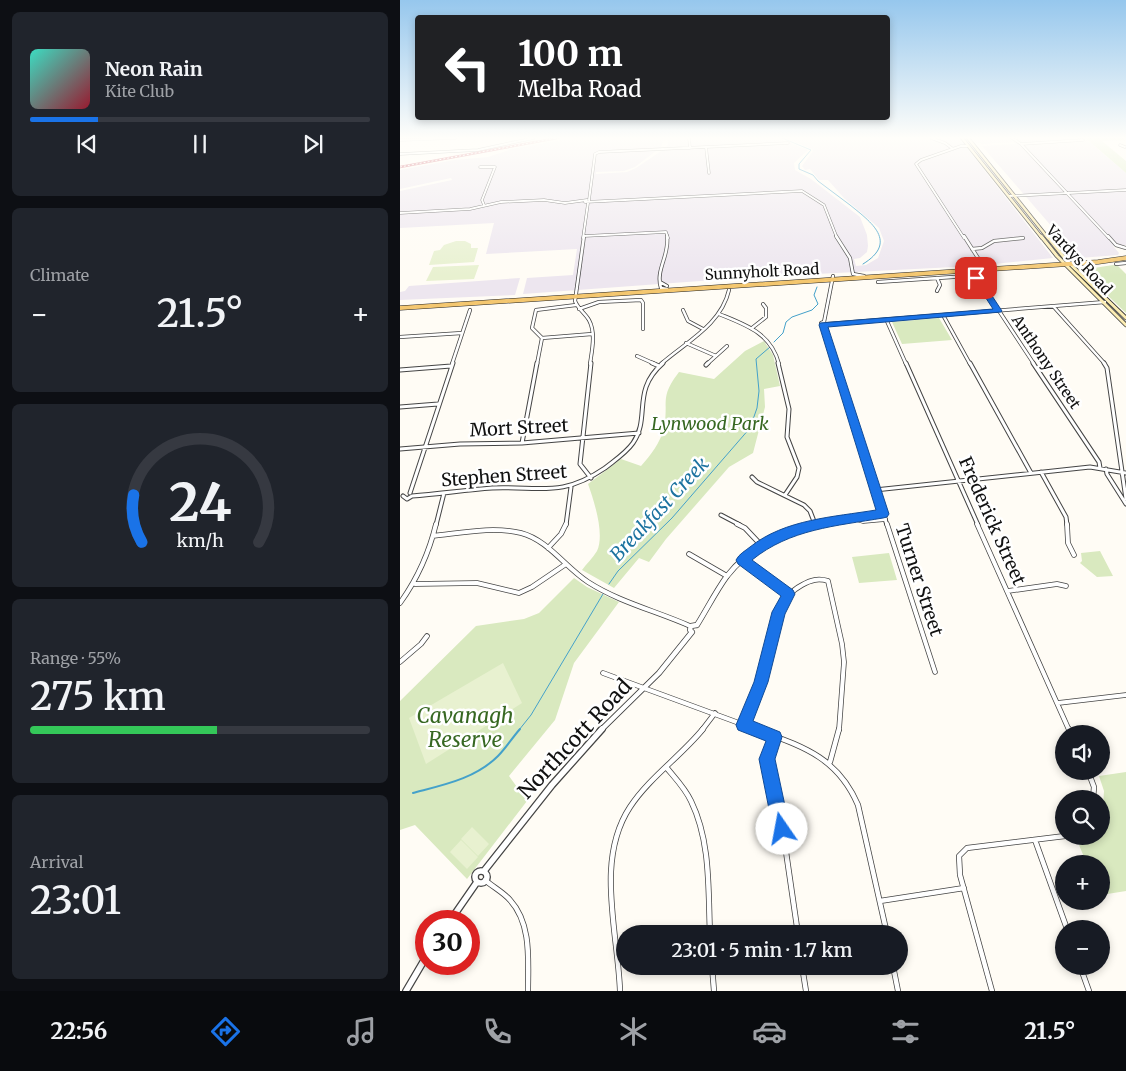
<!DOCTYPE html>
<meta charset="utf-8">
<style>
body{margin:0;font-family:Merriweather,serif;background:#20242c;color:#f1f3f6;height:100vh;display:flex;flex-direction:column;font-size:19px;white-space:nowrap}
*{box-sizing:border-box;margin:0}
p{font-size:16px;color:#9ea1a6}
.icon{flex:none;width:28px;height:28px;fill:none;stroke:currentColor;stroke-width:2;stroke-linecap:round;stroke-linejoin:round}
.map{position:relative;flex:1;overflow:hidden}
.panel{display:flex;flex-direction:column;gap:12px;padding:12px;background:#0d0f14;width:400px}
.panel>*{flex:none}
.banner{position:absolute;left:15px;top:15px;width:475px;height:105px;border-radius:5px;box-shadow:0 2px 8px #0003;background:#202124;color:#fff;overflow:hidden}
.tools{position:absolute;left:655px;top:725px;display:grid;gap:10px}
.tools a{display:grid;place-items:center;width:55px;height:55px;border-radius:50%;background:#171b24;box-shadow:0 2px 8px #0003;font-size:25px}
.speed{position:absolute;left:15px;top:910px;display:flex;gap:10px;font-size:25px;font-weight:700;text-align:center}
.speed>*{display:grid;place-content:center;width:65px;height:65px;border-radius:50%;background:#171b24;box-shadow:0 2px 8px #0003;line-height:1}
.speed .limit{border:8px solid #d22;background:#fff;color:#111}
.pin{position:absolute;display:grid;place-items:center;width:42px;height:42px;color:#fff;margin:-21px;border-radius:10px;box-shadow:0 2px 8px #0006}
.me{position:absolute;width:55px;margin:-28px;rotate:348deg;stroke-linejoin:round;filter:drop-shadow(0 0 4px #0008)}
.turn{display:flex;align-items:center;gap:18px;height:105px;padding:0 20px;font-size:22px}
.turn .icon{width:65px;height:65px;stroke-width:2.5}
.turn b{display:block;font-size:35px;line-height:42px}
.big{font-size:38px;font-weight:600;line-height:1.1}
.panel .tile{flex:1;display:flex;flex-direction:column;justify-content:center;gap:8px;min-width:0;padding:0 18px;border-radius:8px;background:#20242c}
.panel .dial{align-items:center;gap:0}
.dial svg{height:130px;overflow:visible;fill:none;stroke:#363941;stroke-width:7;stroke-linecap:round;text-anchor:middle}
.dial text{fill:#f1f3f6;stroke:none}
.song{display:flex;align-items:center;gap:15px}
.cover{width:60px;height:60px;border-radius:8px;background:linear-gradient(135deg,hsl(170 70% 55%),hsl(350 70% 35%))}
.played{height:5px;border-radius:2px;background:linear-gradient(90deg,#1a73e8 20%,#363941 20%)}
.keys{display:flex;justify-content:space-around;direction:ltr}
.heat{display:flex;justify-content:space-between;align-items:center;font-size:28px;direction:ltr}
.charge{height:8px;border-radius:4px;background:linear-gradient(90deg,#34c759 55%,#363941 0)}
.trip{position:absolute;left:216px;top:925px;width:292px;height:50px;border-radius:25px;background:#171b24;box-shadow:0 2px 8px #0003;font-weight:600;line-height:50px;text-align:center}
.dock{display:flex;height:80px;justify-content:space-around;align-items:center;background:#090b0e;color:#9ea1a6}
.dock .icon{width:35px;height:35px}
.dock .on{color:#1a73e8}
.dock b{font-size:22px;color:#f1f3f6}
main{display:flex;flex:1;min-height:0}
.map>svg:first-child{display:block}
</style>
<main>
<section class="panel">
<div class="tile">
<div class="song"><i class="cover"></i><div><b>Neon Rain</b><p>Kite Club</p></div></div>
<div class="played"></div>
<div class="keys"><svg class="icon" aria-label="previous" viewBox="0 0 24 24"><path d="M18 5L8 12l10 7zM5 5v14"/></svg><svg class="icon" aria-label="pause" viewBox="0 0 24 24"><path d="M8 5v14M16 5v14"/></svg><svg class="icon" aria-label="next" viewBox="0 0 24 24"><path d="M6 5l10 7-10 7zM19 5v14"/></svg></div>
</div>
<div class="tile"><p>Climate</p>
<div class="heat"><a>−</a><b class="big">21.5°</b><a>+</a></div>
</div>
<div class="tile dial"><svg viewBox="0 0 100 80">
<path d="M14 69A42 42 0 1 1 86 69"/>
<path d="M14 69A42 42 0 0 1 9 40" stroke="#1a73e8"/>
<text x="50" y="56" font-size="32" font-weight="700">24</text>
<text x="50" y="72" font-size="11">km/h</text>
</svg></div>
<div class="tile"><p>Range · 55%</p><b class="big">275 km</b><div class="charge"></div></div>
<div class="tile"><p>Arrival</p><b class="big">23:01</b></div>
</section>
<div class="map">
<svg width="726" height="991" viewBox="0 0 726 991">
<rect width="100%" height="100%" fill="#fffcf5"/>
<path fill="#ede6ef" d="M173,138H264L261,147L235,167L224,171L196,172V174L227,172L236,168L267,147L269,138H378L408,150L394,163L395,170L411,179L460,217L467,235L468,246L467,252L460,258L454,259L456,266L466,265L478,258L484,241L479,228L444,198L428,180H419L410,169L405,170L402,166L413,151L412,149L386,138H559L653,258L574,266L355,277L123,294L127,278L173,275L177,249L86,254L94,223L0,228V191L52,180L51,178L0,189V170L54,160L88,157L112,149Z
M572,138L686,139L726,173V245L713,246L719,253L718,255L679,258L582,146L616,144L613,142L583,144L575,142Z
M120,278L115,295L0,300V292L5,291L9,286Z"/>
<path fill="#d9e9bf" d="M682,138H726V140L702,141L726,161V173L689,141Z
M713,265L718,266L726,274V313L681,270Z
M539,318L552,340L502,344L492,322Z
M364,341L373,355L380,386L364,389L365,407L353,453L329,467L266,539L249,562L239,558L214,588L182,570C186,564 193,558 197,551C205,534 194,501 188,484L221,459L241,466C251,455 260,443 264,428C269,401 259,398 279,372L314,379L345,351Z
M700,551L713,576L697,577L680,563L682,561L681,553Z
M489,553L497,580L459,583L452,557Z
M174,578L187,587L219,602L174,663L155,720L109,776L127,801L67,879L15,825L0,830V701L76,626L124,619L139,613Z
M726,772V891L701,895V864H687L679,845L694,836H701L704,791L699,776Z"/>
<path fill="#e8f1d0" d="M56,241H65L71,244V248H78L74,262L29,265L34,251L40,250L44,245Z
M79,265L74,279L26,281L33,267Z
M103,663L122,703L26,764L9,718Z
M72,827L89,844L78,856L61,839Z
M61,840L78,857L67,869L50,852Z"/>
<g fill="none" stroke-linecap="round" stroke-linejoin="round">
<path stroke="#44a1ca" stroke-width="1" d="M382,138L411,150L399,164V169L413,175L418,181C429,189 439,197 450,205C471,222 499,242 463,264
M374,342L383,333L386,322L392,317L412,310L418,304L414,295L417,287
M209,584L218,571L272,518L350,428L357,408L359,391L356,359L370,347
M119,730L131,715L203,594"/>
<path stroke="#44a1ca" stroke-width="2" d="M13,793C43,785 75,779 98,756C106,748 112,738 120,729"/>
<defs>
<path id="minor-far4" d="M289,138L290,148
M531,138L545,143L553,149
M612,138L621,144
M0,140L55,138
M683,140L621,144L709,238
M720,145L725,147
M306,147L309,173
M0,154L78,150L134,138
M80,167H95L82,200L84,205
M609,196L726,190
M189,200L195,154L199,152L388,143
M185,202L402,191L424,205L437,238
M0,213L70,209L101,202L144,200L165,203L187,200
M184,236L266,232L268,238
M183,238L188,203
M564,238L516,164L521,160L561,146H568"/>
<path id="minor-far3" d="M184,236L175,301C178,309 185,313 189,320C196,333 192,350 190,364
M436,236L450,258L453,274L464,276
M564,236L585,269
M708,236L716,245L726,248
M572,249L582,248L594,241L623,238
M716,264L726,263
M537,278L540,285L537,291
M260,282L267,286
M478,282L568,276L578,279L634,364
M267,289L261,288C255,270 270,255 267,236
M653,306L705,364
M179,309L199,302L241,300L243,303V329
M283,310L288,321L303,329
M319,314C346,325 371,333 379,364
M543,315L570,364
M486,319L506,364
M427,324L705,302
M352,328L366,317V308L363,304
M0,337L62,333
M142,338L192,334
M286,343L316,356
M237,356L255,364
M52,364L70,310
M137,364L142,338L132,328L136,310L176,305
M261,364C286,342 321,325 329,290
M307,364L327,346"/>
<path id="minor-far2" d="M191,363L180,464L191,478
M252,363L259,366
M378,363L389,409L387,437L399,468L397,477L385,495
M506,363L578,525
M570,363L631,473
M633,363L699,462L700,468
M704,363L707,368L726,499
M306,365L308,363
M0,370L51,366
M0,407L38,404
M122,443L137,363
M0,449L60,444L122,443L239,433
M706,469L707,474L726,504
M641,472L666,517L667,525
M352,477L357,482L404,505L410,511L415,524
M475,490L690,467L726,473
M10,493L53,363
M3,496L7,499L12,496
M12,496C39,494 65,490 92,488C140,486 161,498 205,468C215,460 226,453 233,443C251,417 231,391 263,363
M321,515L340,525
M485,519L487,525
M36,525L44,493
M166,525L171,487"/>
<path id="minor-far1" d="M337,524L345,528L361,545
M487,524L535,672
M577,524L669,730
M667,524L668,543L674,555
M33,536C61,533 92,526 121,533C148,540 165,567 188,582C219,602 256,611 290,626
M148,548L161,534L166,524
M289,554L327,576
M342,560L389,594
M15,584L77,583L119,593L132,587L166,564
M608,591L657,584L666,586
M0,603C18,578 29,553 36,524
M0,662L21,644L27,636
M203,673L358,730
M658,703L726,695
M343,725C349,711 356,697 361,682C371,651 369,602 402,585C411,580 418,578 428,581L442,644L444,662L439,730
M302,730L315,713"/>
<path id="minor" d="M355,729C401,746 437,756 458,805L487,934
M669,729L671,734
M375,737L367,759L368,769L385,845L398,934
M430,762L439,729
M266,767C275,778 285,788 291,801C311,842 308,890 310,934
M688,771L694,787L693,799
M635,840L667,929
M85,880C93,887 103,892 110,900C132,924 128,961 128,991
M480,901L564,888
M312,966L314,991
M402,966L406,991
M493,966L498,991
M680,966L689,991
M220,991C218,932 195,860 230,807C249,778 281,756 303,729
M592,991L560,875L559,856L567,848L665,836"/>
<path id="tertiary-far3" d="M424,322L433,276
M424,322L426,325H422L421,323Z
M423,325L435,364"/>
<path id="tertiary-far2" d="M435,363L485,519L463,521L457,519
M411,525L483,514"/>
<path id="tertiary-far1" d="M297,625C307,609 316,591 327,576C350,547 384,529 419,524
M292,632L290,630L291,626L297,625
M201,730L259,673L292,632"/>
<path id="tertiary" d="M84,871L152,785L202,729
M75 877a6 6 0 1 1 12 0a6 6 0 1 1-12 0Z
M50,921L77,882
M6,991L26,957"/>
<path id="secondary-far1" d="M562,138L642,238
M568,138L648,238"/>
<path id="secondary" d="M641,236L657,256L726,325
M647,236L667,261L726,318"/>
<path id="primary" d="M0,308L698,262L726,258"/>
</defs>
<use href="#minor-far4" stroke="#444" stroke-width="3"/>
<use href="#minor-far3" stroke="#444" stroke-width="4"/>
<use href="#minor-far2" stroke="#444" stroke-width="5"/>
<use href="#minor-far1" stroke="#444" stroke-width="5.5"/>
<use href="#minor" stroke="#444" stroke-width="6"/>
<use href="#tertiary-far3" stroke="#444" stroke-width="4"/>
<use href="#tertiary-far2" stroke="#444" stroke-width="5.5"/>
<use href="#tertiary-far1" stroke="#444" stroke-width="6"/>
<use href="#tertiary" stroke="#444" stroke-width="8"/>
<use href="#secondary-far1" stroke="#333" stroke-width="4"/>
<use href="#secondary" stroke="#333" stroke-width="4.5"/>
<use href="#primary" stroke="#222" stroke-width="5"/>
<use href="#minor-far4" stroke="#fff" stroke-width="2"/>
<use href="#minor-far3" stroke="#fff" stroke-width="2.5"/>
<use href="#minor-far2" stroke="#fff" stroke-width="3"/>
<use href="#minor-far1" stroke="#fff" stroke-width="4"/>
<use href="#minor" stroke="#fff" stroke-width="4.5"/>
<use href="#tertiary-far3" stroke="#fff" stroke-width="2.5"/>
<use href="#tertiary-far2" stroke="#fff" stroke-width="4"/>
<use href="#tertiary-far1" stroke="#fff" stroke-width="4.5"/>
<use href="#tertiary" stroke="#fff" stroke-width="5.5"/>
<use href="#secondary-far1" stroke="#fcedb3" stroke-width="2.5"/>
<use href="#secondary" stroke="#fcedb3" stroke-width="3"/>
<use href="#primary" stroke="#f4c770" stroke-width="4"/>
<defs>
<path id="rail" d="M0,167L157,138"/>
</defs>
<use href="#rail" stroke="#be2c40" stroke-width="2.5"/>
<use href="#rail" stroke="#fff" stroke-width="1" stroke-dasharray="2" stroke-linecap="butt"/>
</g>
<linearGradient id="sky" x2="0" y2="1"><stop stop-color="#96c7ed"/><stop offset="0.5" stop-color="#fffefa"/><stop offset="1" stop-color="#fffefa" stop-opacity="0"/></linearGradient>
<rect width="726" height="276" fill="url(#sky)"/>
<path fill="#1a73e8" stroke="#114b97" d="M574,276H579L602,311L601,312L428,327L489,514L487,517L483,518C436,526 390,529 352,560L393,590L395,594L385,614L368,682L353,721L380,732L382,737L375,759L390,829L387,835L382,838L376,835L373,829L359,759L366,741L338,730L336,725L354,682L372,612L381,596L338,564L336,560C339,554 345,551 350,547C385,519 434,517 476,510L419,325L420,323L593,309L573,278Z"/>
<g text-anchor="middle" stroke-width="5" stroke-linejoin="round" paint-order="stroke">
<g font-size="15" fill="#111" stroke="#fff">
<text transform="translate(679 260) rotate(47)" y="5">Vardys Road</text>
<text transform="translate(362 272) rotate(-3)" y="5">Sunnyholt Road</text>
<text transform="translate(646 362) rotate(56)" y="5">Anthony Street</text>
</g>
<g font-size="18" font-style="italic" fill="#376822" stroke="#fff">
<text x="310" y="430">Lynwood Park</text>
</g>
<g font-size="18" fill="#111" stroke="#fff">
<text transform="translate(119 428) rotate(-3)" y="6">Mort Street</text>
<text transform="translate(104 476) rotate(-4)" y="6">Stephen Street</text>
<text transform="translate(592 521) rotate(66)" y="6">Frederick Street</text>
<text transform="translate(519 580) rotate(72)" y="6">Turner Street</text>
</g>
<g font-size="19" font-style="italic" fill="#1c73a0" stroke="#fff">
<text transform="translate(259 509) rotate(-47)" y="7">Breakfast Creek</text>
</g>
<g font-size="21" font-style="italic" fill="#376822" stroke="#fff">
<text x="65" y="723">Cavanagh<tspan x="65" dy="24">Reserve</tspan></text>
</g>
<g font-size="21" fill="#111" stroke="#fff">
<text transform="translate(175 739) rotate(-47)" y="7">Northcott Road</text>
</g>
</g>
</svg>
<div class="tools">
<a><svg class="icon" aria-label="sound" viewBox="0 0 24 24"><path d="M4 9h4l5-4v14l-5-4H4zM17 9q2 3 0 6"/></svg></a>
<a><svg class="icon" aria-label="search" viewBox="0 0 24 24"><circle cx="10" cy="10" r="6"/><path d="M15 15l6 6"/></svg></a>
<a>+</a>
<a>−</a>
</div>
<div class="speed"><div class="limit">30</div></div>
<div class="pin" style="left:576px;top:278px;background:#d93025"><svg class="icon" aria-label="arrive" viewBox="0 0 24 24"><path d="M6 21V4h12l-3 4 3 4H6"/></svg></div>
<svg class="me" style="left:382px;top:829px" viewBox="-20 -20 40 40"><circle r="19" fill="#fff"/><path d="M0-13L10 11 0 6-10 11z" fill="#1a73e8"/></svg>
<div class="trip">23:01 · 5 min · 1.7 km</div>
<div class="banner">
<div class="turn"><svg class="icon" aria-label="left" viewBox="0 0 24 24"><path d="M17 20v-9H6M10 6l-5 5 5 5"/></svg><div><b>100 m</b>Melba Road</div></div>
</div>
</div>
</main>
<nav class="dock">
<b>22:56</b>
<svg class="icon on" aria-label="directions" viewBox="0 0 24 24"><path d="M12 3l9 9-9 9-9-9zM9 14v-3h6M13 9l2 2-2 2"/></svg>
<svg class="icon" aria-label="music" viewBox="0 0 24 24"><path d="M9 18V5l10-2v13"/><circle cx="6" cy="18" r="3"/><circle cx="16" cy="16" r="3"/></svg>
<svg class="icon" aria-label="phone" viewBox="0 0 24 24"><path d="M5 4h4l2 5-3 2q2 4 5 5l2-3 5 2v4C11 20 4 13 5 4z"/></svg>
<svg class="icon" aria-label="climate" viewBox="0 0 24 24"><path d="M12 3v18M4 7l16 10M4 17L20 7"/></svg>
<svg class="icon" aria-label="car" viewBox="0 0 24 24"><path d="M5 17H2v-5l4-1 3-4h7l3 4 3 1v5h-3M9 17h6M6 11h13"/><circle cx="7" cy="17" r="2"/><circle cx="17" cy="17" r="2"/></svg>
<svg class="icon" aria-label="filters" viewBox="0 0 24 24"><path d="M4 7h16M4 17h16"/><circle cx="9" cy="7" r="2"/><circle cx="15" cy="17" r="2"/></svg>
<b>21.5°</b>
</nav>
